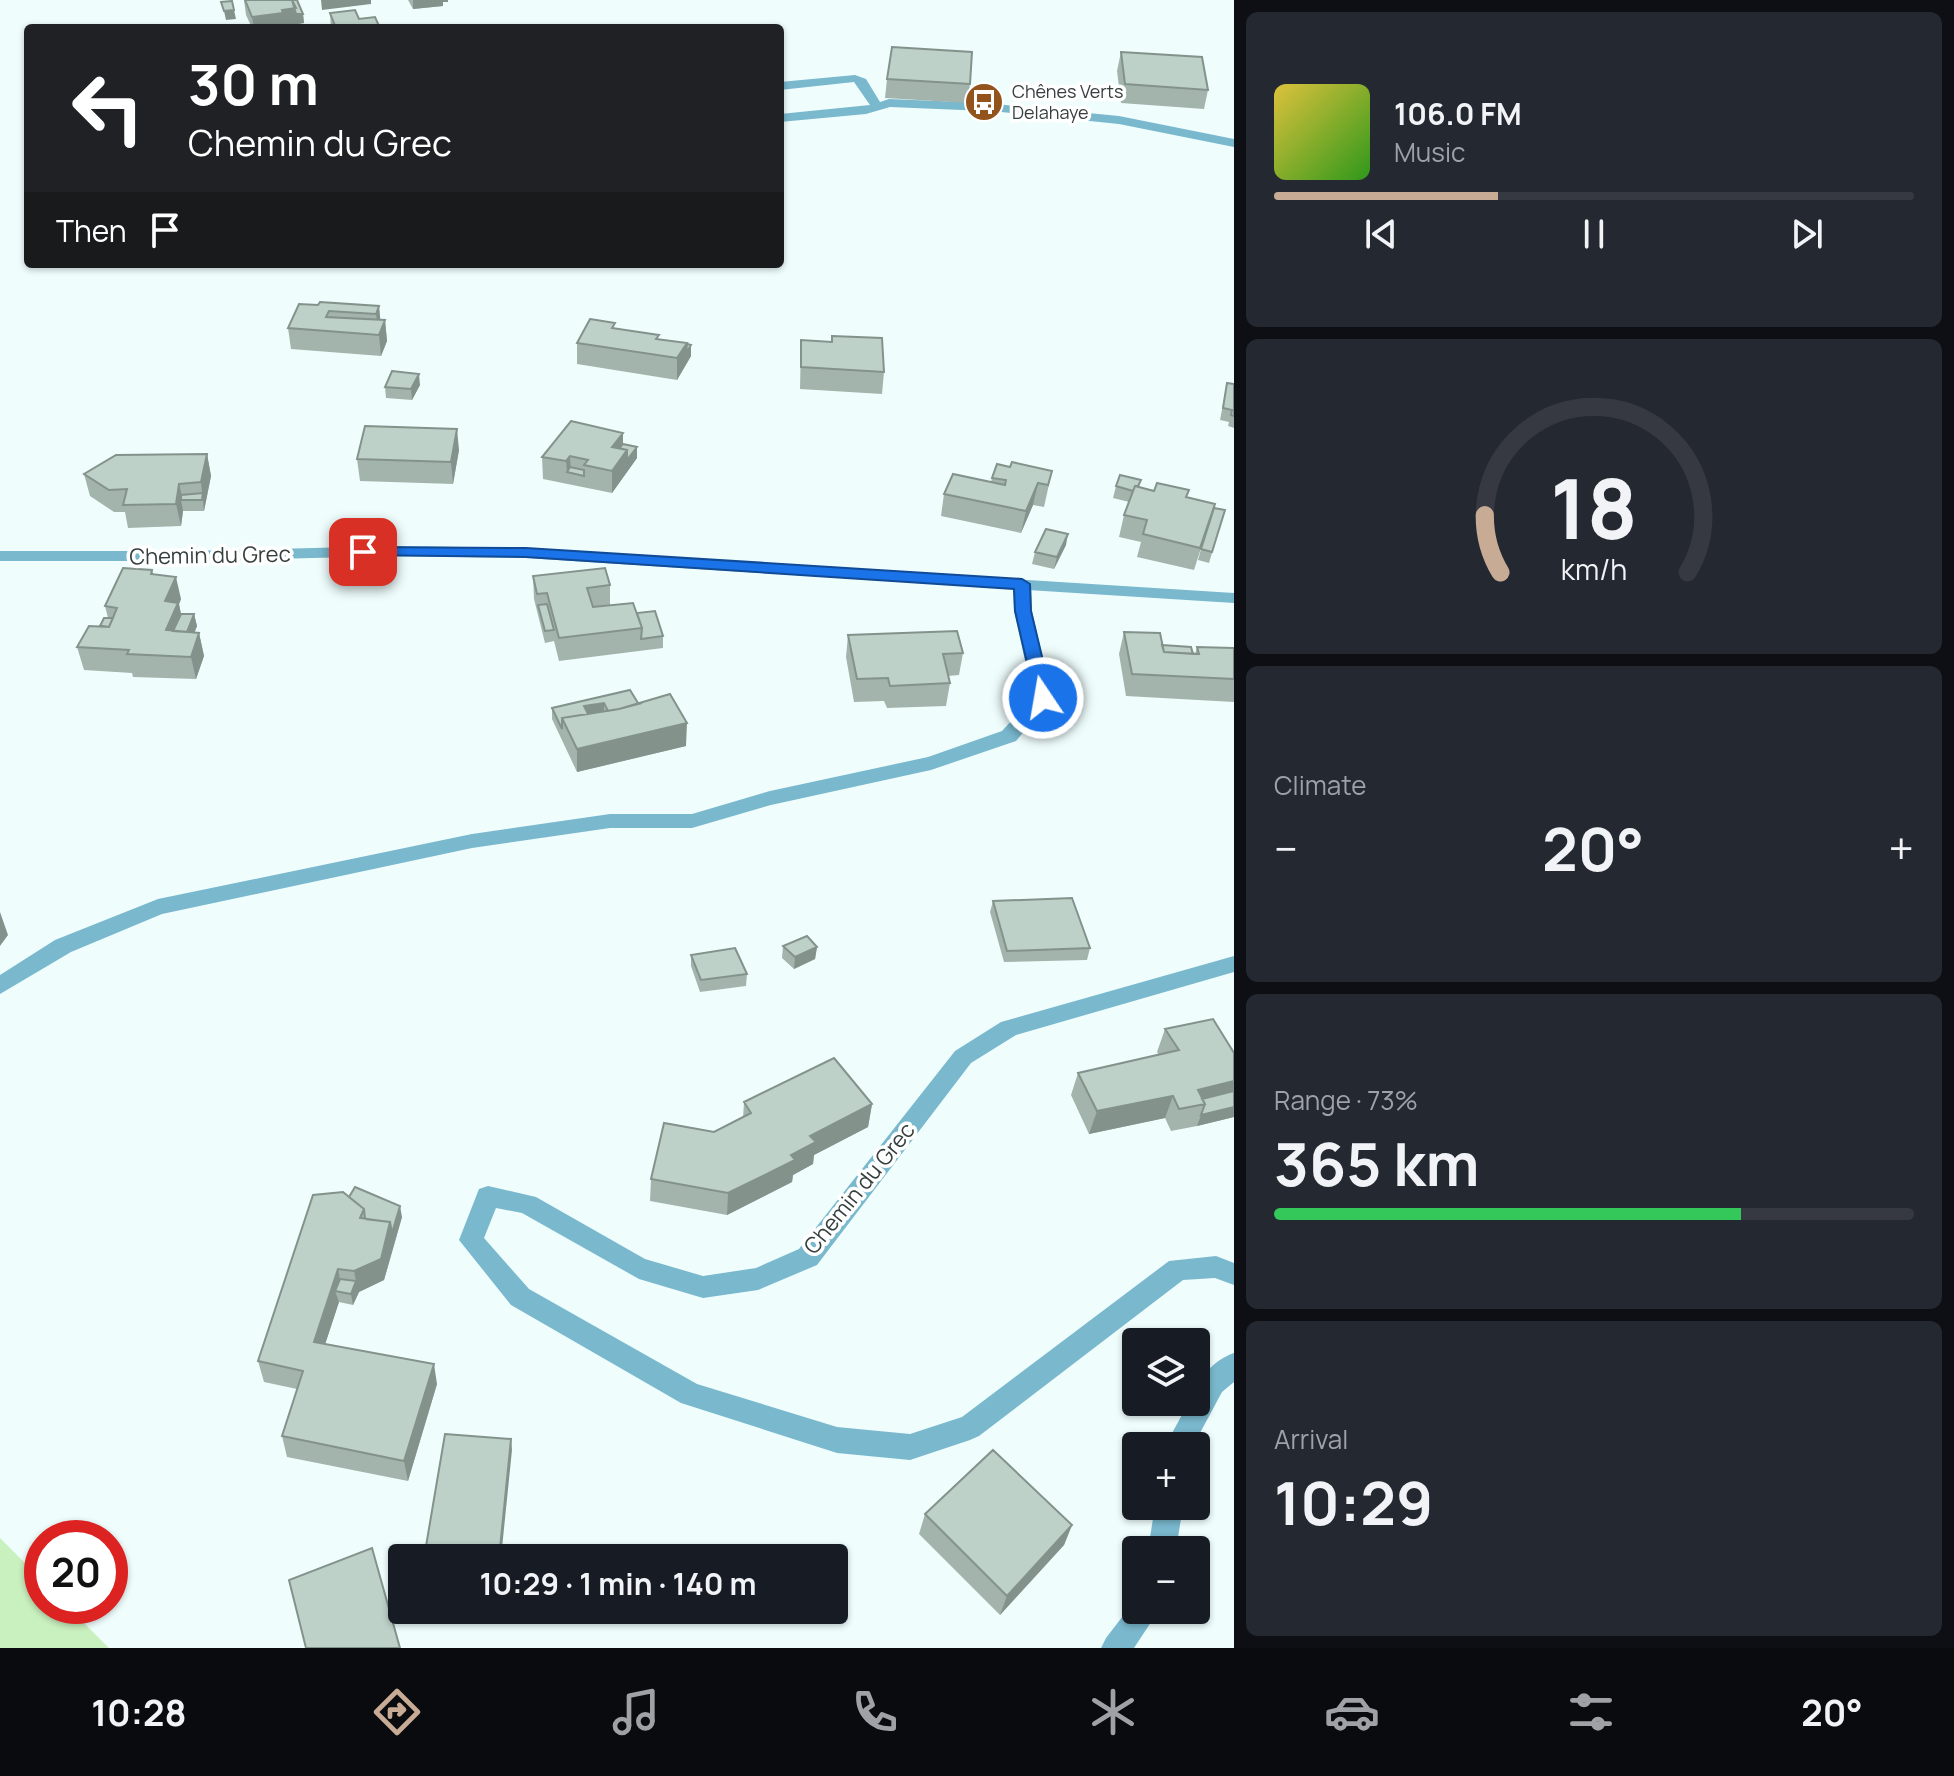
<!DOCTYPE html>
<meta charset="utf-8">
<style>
body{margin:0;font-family:Manrope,sans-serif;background:#242831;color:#f1f3f6;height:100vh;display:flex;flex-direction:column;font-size:30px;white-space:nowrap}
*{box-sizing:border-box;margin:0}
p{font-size:26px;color:#9ea1a6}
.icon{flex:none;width:44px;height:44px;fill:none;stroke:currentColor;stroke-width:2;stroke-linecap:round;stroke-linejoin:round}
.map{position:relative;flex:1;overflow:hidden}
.details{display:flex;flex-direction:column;gap:12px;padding:12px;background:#0d0f14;width:720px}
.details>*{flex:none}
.banner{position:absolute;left:24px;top:24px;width:760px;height:244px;border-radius:8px;box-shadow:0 2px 6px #0004;background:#202124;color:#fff;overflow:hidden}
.controls{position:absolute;left:1122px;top:1328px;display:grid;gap:16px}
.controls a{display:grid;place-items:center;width:88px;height:88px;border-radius:8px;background:#171b24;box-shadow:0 2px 6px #0004;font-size:40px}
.speed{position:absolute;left:24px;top:1520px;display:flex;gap:16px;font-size:40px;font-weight:700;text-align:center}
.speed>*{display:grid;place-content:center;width:104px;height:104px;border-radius:50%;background:#171b24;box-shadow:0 2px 6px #0004;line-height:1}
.speed .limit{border:12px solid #d22;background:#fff;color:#111}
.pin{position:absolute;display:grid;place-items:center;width:68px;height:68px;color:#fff;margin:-34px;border-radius:16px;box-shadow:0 4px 12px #0006}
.me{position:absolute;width:88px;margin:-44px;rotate:348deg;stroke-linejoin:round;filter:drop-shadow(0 0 6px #0008)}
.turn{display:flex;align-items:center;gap:28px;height:168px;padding:0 32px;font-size:36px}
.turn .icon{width:104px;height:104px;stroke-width:2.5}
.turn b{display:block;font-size:56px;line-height:68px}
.then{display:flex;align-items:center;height:76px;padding:0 32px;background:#0003;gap:16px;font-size:30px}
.big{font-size:60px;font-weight:700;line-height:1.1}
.details .tile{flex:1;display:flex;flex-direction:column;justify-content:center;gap:12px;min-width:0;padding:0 28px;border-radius:12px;background:#242831}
.details .dial{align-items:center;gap:0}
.dial svg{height:208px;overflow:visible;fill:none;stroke:#363941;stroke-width:7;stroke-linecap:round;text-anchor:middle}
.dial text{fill:#f1f3f6;stroke:none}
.song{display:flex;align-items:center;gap:24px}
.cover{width:96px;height:96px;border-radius:12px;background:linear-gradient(135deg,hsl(50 70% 55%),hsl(110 70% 35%))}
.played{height:8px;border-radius:4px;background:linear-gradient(90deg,#c7ab94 35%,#363941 35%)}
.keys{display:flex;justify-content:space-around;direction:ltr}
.heat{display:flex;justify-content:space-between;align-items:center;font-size:44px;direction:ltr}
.charge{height:12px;border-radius:6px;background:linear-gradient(90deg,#34c759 73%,#363941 0)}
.trip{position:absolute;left:388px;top:1544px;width:460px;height:80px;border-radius:8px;background:#171b24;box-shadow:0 2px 6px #0004;font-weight:700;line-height:80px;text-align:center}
.dock{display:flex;height:128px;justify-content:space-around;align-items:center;background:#090b0e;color:#9ea1a6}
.dock .icon{width:56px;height:56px}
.dock .active{color:#c7ab94}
.dock b{font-size:36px;color:#f1f3f6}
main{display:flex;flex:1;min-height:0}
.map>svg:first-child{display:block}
</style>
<main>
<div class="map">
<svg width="1234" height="1648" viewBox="0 0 1234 1648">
<rect width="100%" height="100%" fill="#effefd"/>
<path fill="#c9f0bf" d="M0,1538L42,1580V1606H67L109,1648H0Z"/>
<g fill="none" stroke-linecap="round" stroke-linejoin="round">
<path fill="#7ab8ce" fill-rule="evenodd" d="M855,75L866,79L880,102L889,99L986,103L992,107L986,111L890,107L866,114L780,122V114L870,105L854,82L780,90V82Z
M1022,579L1031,584L1032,611L1052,698L1016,741L931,770L771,805L692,828H610L472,848L162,914L71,952L0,994V975L55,940L158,899L472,834L610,814H692L770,791L928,757L1002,731L1033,697L1014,611L1013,584Z"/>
<path fill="#7ab8ce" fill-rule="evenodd" d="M986,103L1119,116L1234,139V147L1119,124L982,110L980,107Z
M392,546L526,548L1234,593V603L526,558L392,556L190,561H0V551H190Z
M1234,956V972L1016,1035L971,1063L817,1265L758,1290L703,1298L639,1279L522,1213L496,1208L484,1238L529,1289L697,1384L837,1427L910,1434L962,1417L1169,1261L1216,1256L1234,1263V1285L1215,1278L1183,1280L979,1436L970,1440L910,1460L837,1453L681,1403L511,1305L459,1240L479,1189L488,1186L536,1197L645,1259L703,1276L756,1268L799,1249L955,1051L1001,1022Z
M1234,1353V1382L1222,1392L1193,1446H1165L1189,1402H1196C1196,1379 1212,1361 1234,1353Z
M1155,1506H1183L1176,1550H1148Z
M1136,1599V1610H1159L1134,1648H1101L1106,1638Z"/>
</g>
<path fill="#a3b4ac" d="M244,0H297L303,14L304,23L298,24V26L285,28H252L246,15Z
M408,0H448V2H443V6L413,9Z
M330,13L336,28H331Z
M1121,52L1208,90L1204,109L1121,103L1117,71Z
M887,79L970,84L968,103L885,98Z
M299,304L379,306L380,320H385L387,341L381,356L291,349L288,328Z
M615,328L659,339L691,356L677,380L577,364V343Z
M801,340L831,342L884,372L882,394L800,389Z
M1227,383L1234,384V428L1228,426L1229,422L1220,420Z
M420,385L412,400L386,398L385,387Z
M623,433V444L637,447V458L612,493L543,479L542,457Z
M459,450L453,484L360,481L357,459Z
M207,454L211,476L204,511H183L181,526L128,528L125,512H114L90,496L84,474Z
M1010,467L1052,471L1044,507L1033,505L1021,533L941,516L944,494L991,482L992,478Z
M1141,480L1139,487L1187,497L1214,508L1225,510L1209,563L1198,560L1203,542L1194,570L1137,557L1141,542L1119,537L1124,515L1129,502L1113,498L1116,486Z
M1066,545L1054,569L1032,564L1035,552Z
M152,570L154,575L181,599L179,604L181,614H194L197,626L194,633H199L204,656L196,679L133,677L132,673L84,670L77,647L108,618L105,606Z
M533,576L610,585V605L637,613L663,636V648L559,661L554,641L545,643L534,599Z
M1124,632L1193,654H1195L1197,647L1234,648V702L1126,696L1119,654Z
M848,635L963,653L959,675L948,676L950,683L946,706L887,708L884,701L854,702L846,657Z
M630,690L638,703L686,746L577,772L552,719V708Z
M993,901L1090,948L1087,960L1004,962L990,912Z
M783,946L817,947L815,959L794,969L782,958Z
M691,955L747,974L746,986L700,992L691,966Z
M1165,1029L1234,1053V1117L1197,1126L1171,1131L1165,1118L1089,1134L1071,1095L1078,1073L1159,1055L1157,1052Z
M744,1102L872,1104L868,1127L814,1155L813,1164L793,1175L792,1182L727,1215L650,1201L651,1179L714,1132L743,1118Z
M349,1197L402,1217L384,1280L359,1292L353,1305L339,1302L325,1344L437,1384L408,1481L287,1457L282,1436L297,1389L264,1382L258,1361Z
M925,1514L1072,1525L1064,1545L1000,1615L919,1534Z"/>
<path fill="#84928c" d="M321,0H371V4L322,10Z
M413,0H448V2H443V6L413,9Z
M276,2L296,8L303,14L304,23L298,24V26L285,28H254L252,17Z
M234,10L236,19L226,20L224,11Z
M379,306L381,327L379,335L376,314Z
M385,320L387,341L381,356L379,335Z
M687,343L686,353L691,345V356L677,380V358Z
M419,374L420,385L412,400L411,389Z
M457,429L459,450L453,484L451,462Z
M623,433V455L612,447Z
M637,447V458L612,493V471L627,450Z
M207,454L211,476L204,511L201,482Z
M570,456L571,473L567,472L566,461Z
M1038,483L1033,505L1021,533L1026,511Z
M179,484L183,500H181L183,511L181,526L176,504Z
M1068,534L1066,545L1054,569L1057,557Z
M176,577L181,599L179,604L183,625L176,642L166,630L165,601Z
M194,614L197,626L186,654L184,643Z
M199,633L204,656L196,679L191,657Z
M604,703V714L584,718V706Z
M687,723L686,746L577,772V749Z
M0,912L8,935L0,946Z
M817,947L815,959L794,969L795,957Z
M1234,1081V1102L1205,1104L1198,1090Z
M1173,1096L1165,1118L1089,1134L1097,1111Z
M872,1104L868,1127L814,1155L813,1164L793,1175L792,1182L727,1215L728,1193L791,1155L810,1136Z
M1234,1107V1117L1197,1126L1201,1115Z
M400,1206L402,1217L384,1280L359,1292L353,1305L351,1294L356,1281L354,1271L390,1222Z
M338,1269L342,1290L335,1291L339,1302L319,1363L314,1342Z
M434,1364L437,1384L408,1481L404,1461Z
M511,1439L512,1450L501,1558H499Z
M1072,1525L1064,1545L1000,1615L1007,1596Z"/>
<path fill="#bdd1c8" stroke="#84928c" stroke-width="2" d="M245,0H292L296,8L282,10L283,13L252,17Z
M292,0H297L303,14H296Z
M232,1L234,10L224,11L221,2Z
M355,10L359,19L375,17L380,28H336L330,13Z
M892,47L972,52L970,84L887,79Z
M1121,52L1202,57L1208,90L1125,84Z
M320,302L379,306L376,314L329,311L326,317L385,320L379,335L288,328L299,304L318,305Z
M590,319L615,323L612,328L659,335L656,339L687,343L677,358L577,343Z
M832,336L882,338L884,372L801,367V340L832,342Z
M687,344L691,345L686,353Z
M392,371L419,374L411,389L385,387Z
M1227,383L1234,384V416L1231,415L1232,410L1223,408Z
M571,421L623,433L612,447L627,450L612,471L584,465L588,460L570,456L566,461L542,457Z
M365,426L457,429L451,462L357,459Z
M623,444L637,447L627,460V450L619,448Z
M207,454L201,482L179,484L176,504L123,505L127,489L109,490L84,474L116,455Z
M1012,462L1052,471L1048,485L1038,483L1026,511L944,494L953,474L1005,485L1006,480L992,478L997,464L1010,467Z
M570,467L584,470V476L567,472Z
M1120,475L1141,480L1138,486H1135L1133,491L1116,486Z
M1157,483L1189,490L1186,497L1215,504L1200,548L1143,534L1147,520L1124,515L1135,486L1154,491Z
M203,493L202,500H181V495Z
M1214,508L1225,510L1212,552L1201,549Z
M1046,529L1068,534L1057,557L1035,552Z
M123,568L152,570L151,574L176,577L165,601L178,603L166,630L199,633L191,657L127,654L129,650L77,647L89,626L109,627L117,608L105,606Z
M605,568L610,585L587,588L593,607L633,603L642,628L559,638L547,593L537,594L533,576Z
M547,604L554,630L545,631L538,605Z
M655,611L663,636L641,639L642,628L637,613Z
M181,614H194L187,632L173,631Z
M104,618H113L109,627L100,626Z
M957,631L963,653L943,654L950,683L890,686L888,678L857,679L848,635Z
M1124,632L1160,633L1164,652L1199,654L1197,647L1234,648V679L1132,674Z
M1162,645L1191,647L1193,654L1164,652Z
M630,690L638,703H642L619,709L608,711L604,703L584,706L588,714L562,718V729L552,708Z
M670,694L687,723L577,749L562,718L619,709Z
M1072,898L1090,948L1007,951L993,901Z
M807,936L817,947L795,957L783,946Z
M735,948L747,974L701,980L691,955Z
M1213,1019L1234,1053V1081L1198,1090L1205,1104L1179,1109L1173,1096L1097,1111L1078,1073L1179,1050L1165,1029Z
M834,1058L872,1104L810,1136L816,1142L791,1155L795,1160L728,1193L651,1179L664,1123L714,1132L751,1113L744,1102Z
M1234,1091V1107L1201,1115L1205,1104L1202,1099Z
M355,1187L400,1206L392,1233L390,1222L365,1219L364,1209L349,1197Z
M343,1192L364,1209L360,1218L390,1222L381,1259L354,1271L338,1269L314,1342L434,1364L404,1461L282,1436L303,1371L258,1361L313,1195Z
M340,1279L356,1281L351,1294L335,1291Z
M445,1434L511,1439L499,1558H424Z
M993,1450L1072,1525L1007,1596L925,1514Z
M372,1548L400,1648H306L289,1580Z"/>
<path fill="#1a73e8" stroke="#114b97" stroke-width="2" d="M363,547L526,548L1022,579L1030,584L1031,611L1052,698L1043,704L1035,698L1015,611L1014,589L526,557L358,555L356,552Z"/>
<defs>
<symbol id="bus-disc" viewBox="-11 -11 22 22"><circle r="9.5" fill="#93531d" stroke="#fff"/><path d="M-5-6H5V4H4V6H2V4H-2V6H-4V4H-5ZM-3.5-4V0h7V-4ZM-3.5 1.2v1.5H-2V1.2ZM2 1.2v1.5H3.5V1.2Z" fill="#fff"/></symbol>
</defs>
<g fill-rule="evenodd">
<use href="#bus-disc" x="962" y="80" width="44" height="44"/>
</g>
<g text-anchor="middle" stroke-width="7" stroke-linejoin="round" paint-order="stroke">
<g font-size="18" fill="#353f3e" stroke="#fff" text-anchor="start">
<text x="1012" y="98">Chênes Verts<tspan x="1012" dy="21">Delahaye</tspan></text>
</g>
<g font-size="22" fill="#353f3e" stroke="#fff">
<text transform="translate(210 555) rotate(-1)" y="8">Chemin du Grec</text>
<text transform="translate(859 1188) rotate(-51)" y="8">Chemin du Grec</text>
</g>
</g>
</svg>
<div class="controls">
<a><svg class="icon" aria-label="layers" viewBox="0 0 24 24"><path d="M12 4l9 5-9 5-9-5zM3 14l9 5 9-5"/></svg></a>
<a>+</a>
<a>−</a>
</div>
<div class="speed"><div class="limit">20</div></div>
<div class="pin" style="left:363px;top:552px;background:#d93025"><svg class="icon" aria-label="arrive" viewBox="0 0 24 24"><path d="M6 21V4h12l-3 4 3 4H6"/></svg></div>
<svg class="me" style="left:1043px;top:698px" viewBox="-20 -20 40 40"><circle r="17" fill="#1a73e8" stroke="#fff" stroke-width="3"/><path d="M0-11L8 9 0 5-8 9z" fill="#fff"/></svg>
<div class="trip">10:29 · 1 min · 140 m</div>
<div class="banner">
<div class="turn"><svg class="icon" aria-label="left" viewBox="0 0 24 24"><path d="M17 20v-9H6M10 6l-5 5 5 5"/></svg><div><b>30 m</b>Chemin du Grec</div></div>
<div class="then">Then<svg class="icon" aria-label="arrive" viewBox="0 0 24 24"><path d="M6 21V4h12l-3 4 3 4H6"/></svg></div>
</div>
</div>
<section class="details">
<div class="tile">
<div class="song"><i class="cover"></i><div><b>106.0 FM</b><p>Music</p></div></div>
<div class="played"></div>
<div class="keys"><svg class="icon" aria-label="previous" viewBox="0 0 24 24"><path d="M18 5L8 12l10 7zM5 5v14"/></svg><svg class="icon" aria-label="pause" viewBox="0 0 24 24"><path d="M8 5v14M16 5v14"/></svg><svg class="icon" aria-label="next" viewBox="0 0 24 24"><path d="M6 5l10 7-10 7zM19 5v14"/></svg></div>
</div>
<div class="tile dial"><svg viewBox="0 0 100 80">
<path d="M14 69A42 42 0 1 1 86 69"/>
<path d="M14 69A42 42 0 0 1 8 47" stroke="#c7ab94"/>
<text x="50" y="56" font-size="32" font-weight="700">18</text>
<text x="50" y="72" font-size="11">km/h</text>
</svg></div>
<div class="tile"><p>Climate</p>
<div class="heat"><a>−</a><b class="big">20°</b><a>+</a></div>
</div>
<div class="tile"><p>Range · 73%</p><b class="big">365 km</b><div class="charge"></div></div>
<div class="tile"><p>Arrival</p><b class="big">10:29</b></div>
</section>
</main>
<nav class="dock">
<b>10:28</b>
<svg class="icon active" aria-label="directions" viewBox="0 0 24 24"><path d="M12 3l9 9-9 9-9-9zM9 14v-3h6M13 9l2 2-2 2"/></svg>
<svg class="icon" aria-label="music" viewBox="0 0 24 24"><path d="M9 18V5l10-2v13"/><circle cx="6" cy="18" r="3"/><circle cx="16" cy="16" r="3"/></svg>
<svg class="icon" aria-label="phone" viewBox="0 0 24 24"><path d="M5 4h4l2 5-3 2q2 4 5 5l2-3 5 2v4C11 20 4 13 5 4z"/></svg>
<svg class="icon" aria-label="climate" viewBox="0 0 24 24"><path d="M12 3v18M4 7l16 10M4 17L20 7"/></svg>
<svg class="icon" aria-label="car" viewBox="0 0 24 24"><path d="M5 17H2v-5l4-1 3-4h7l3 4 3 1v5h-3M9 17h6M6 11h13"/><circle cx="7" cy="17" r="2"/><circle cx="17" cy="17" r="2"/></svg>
<svg class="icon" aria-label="filters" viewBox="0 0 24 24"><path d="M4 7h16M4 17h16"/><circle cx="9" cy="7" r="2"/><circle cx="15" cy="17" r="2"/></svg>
<b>20°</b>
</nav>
